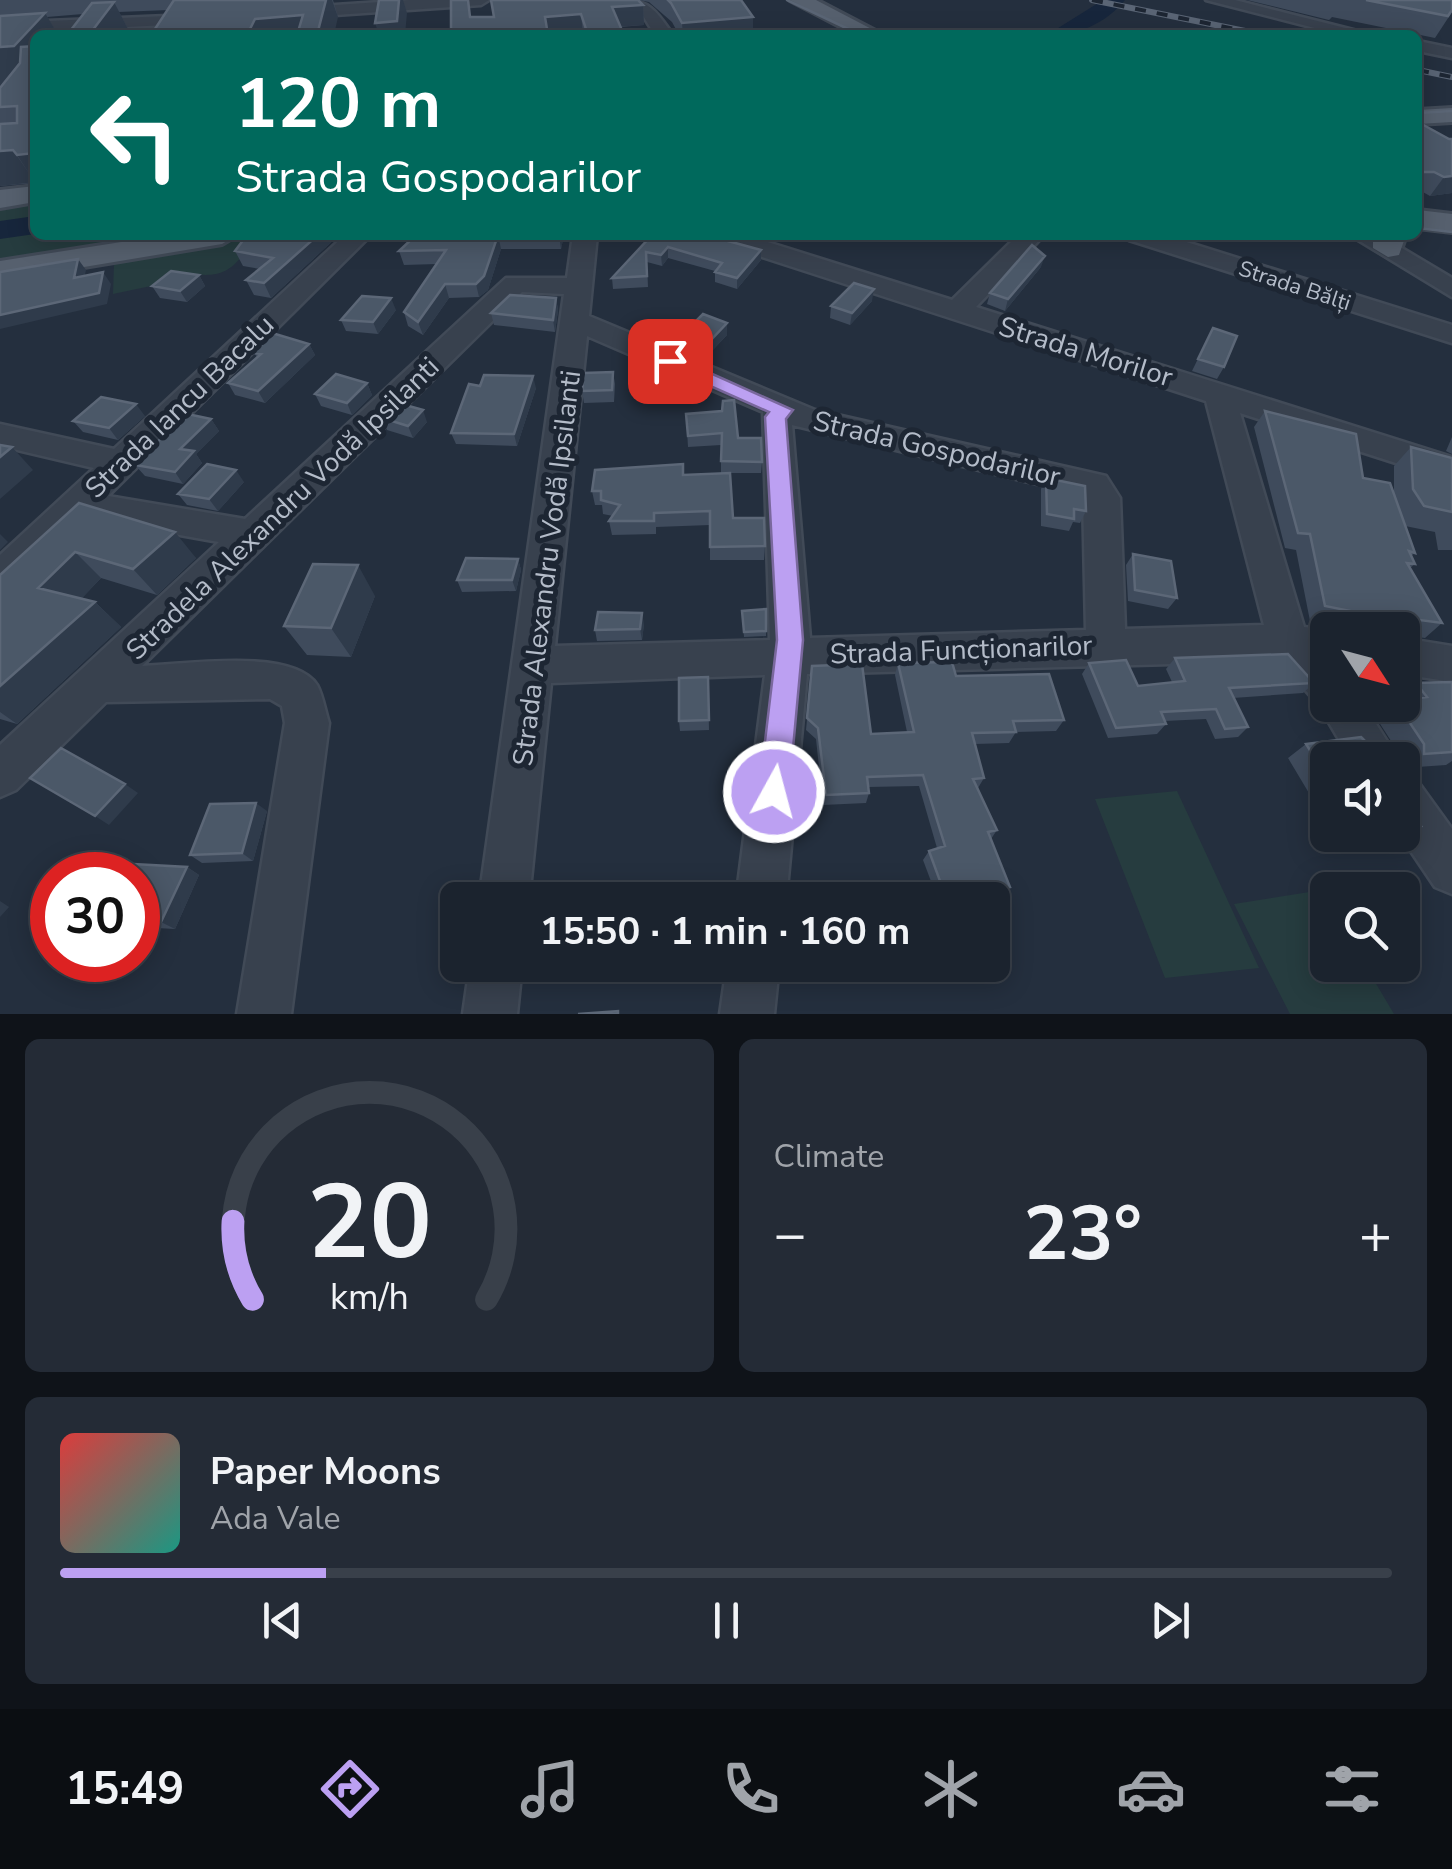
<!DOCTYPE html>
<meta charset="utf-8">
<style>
body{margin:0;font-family:"Nunito Sans",sans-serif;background:#242b36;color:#f1f3f6;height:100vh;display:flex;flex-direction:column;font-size:38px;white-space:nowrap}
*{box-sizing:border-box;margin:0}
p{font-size:32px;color:#a0a4aa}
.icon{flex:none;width:55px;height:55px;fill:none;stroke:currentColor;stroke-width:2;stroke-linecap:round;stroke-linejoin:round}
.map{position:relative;height:1014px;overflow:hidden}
.panel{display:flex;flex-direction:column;gap:25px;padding:25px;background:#0f1319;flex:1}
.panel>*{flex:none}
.guide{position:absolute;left:30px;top:30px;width:1392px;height:210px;border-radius:15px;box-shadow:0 5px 25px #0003,0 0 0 2px #39404a;background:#00695c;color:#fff;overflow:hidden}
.needle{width:65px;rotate:126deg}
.controls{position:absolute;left:1310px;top:612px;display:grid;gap:20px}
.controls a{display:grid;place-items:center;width:110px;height:110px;border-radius:15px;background:#1b232e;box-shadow:0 5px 25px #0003,0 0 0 2px #39404a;font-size:50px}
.speed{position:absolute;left:30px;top:852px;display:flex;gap:20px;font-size:50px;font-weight:700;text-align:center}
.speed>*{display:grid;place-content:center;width:130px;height:130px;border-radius:50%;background:#1b232e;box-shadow:0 5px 25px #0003,0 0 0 2px #39404a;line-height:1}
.speed .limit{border:15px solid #d22;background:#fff;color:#111}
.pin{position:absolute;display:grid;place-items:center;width:85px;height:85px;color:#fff;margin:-42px;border-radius:20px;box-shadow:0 5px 15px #0006}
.me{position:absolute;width:110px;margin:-55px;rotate:7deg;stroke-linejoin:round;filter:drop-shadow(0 0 8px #0008)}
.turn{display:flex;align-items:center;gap:35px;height:210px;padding:0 40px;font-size:45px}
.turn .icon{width:130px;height:130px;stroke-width:2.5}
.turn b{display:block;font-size:70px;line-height:85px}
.big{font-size:75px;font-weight:700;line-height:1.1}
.panel .tile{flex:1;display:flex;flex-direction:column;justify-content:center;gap:15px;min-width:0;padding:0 35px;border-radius:15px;background:#242b36}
.panel .dial{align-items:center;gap:0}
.dial svg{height:260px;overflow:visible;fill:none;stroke:#39404a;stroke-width:7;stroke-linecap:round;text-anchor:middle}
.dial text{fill:#f1f3f6;stroke:none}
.song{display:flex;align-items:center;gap:30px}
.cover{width:120px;height:120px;border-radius:15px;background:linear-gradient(135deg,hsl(0 70% 55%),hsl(170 70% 35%))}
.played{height:10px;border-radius:5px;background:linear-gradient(90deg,#bca0f2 20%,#39404a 20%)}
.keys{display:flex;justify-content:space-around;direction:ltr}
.heat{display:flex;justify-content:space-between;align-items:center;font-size:55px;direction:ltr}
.panel .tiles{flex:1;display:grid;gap:25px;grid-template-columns:1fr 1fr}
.tile:last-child{grid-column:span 2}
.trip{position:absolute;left:440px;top:882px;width:570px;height:100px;border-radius:15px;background:#1b232e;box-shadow:0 5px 25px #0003,0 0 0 2px #39404a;font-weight:700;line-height:100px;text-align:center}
.dock{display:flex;height:160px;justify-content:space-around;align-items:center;background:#0b0e12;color:#a0a4aa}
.dock .icon{width:70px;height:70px}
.dock .selected{color:#bca0f2}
.dock b{font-size:45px;color:#f1f3f6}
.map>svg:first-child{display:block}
</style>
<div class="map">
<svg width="1452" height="1014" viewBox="0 0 1452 1014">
<rect width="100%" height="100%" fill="#242f3e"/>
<path fill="#263c3f" d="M35,204V235H150L0,259V209Z
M254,238C229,280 217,278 170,271L151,286L113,294L114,263Z
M1177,791L1259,968L1165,978L1095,799Z
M1322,890L1327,900L1328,965H1365L1394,1014H1290L1234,904Z"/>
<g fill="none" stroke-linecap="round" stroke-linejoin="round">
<path fill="#17263c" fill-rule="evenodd" d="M1103,0H1125C1104,25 1078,35 1047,35Z
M35,216V234L0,239V221Z"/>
<defs>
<path id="minor" d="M410,0H489L481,5L291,18L283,13L291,8Z
M624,0C651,0 658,14 673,35H655L642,14Z
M1206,0H1235L1373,35H1342Z
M215,14V22L209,23L0,33V23Z
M1418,41L1452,48V58L1418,51Z
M345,235H371L108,496L245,519L506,278H567L573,235H597L589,316L815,410L1106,476L1120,498L1125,629L1264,625L1206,401L710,240L707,235H745L952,300L1018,235H1044L976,307L1452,457V481L1240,413L1304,627L1332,630H1328V705H1364L1399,760H1351L1318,704L1279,661L807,674L786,900H736L765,675L551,683L529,900H479L564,294L522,292L142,666C183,665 292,647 317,685C323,696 325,711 329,723L291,1014H237L285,723L282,706L270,699L106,702L16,790L0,797V745L219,542L85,518L13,589L0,593V555L94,468L0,446V424L114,449ZM587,336L763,412L770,640L555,646ZM792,425L1083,495L1086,630L810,638Z
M1126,235H1164L1452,325V343L1129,240Z
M1350,235H1380L1452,278V297Z
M1402,638L1452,646V682L1402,674Z
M1402,775L1418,782L1452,829V894L1435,887L1400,835Z
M470,965H522L517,1014H463Z
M727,965H779L774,1014H720Z"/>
<path id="major" d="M790,0H816L883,35H857Z
M1452,108V122L1418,124V110Z
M35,186V202L0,208V190Z
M1418,210L1452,214V232L1418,228Z
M166,235H237L222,244L0,281V261Z
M1373,235H1406L1399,255L1388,257L1373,248Z"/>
</defs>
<use href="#minor" stroke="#414a57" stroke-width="5"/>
<use href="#major" stroke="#414a57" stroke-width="6"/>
<use href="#minor" fill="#38414e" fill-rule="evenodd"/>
<use href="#major" fill="#56606e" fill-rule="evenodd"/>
<path stroke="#5a6575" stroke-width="2.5" d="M787,0L861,35
M1418,113L1452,111
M1418,228L1452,232"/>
<defs>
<path id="rail" d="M1092,0L1265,35
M1418,70L1452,77"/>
</defs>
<use href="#rail" stroke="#5a6575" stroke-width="6"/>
<use href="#rail" stroke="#1d2633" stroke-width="4" stroke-dasharray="11" stroke-linecap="butt"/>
</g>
<path fill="#3f4b5c" d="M0,0H333L338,17L168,10L119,12L128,29L124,35H67L83,14L47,17L57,33L35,35V183L0,186Z
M639,0H741L753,17V35H679L672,22L649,2Z
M1247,0H1452V12L1435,38L1332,17L1329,20Z
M643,5L644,25L620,27L624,35L451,34L472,17H494Z
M1418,122L1449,139H1452V193L1430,196L1421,191H1418Z
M339,235L271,298L254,295L246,280L260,269L243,266L235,251Z
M416,235H564L561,249H501L488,290L479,297L449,298L423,335L408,326L404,312L437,264L404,265L399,251Z
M652,235L761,250V260L737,289L715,282V271L668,258L662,266L647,262L648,287L613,289L612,278Z
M1041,267L1005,311L987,304L990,293Z
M199,275L205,286L187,302L160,298L152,286Z
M556,298L558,310L555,332L494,325L491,313Z
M872,301L850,325L830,318L831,306Z
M396,310L378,334L346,331L341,320Z
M1213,328L1224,367L1217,379L1192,371Z
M686,331L727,335L711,352L686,343Z
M309,344L315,355L265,403L235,395L228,383L257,357L254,353Z
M613,372L615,384L614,402L584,403L582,391Z
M367,383L372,395L352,415L321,406L315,394Z
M480,386L536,388L517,446L456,444L451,433Z
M1265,411L1363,478L1394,496V466L1411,447L1452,458V550H1438L1435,532L1405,526L1415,553L1411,556L1415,564L1410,568L1442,623L1425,638L1402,635V630H1354L1310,621L1296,550L1285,548L1254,427Z
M686,414L738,438L762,462L761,473H730L733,518L765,546L764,560H710V525L656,527V534L612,535L609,521L613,516L603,514L602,505H595L592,491L683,475L721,473V445L688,447Z
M145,416L118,440L83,432L73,421Z
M382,418L427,422L413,438L387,430Z
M211,419L219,431L196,454L202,463L183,484L145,476L135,465L162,437L158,431Z
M1452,437V454L1446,451Z
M1046,478L1086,511L1080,523L1073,522L1069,531L1041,526V489Z
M244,482L218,511L187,505L178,494Z
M79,503L196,558L157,595L101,578L81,599L95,602L121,627L17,724L0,719V575Z
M1133,554L1177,598L1168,609L1128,601L1126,565Z
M518,559L521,570L516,591L462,592L457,580Z
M375,596L351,657L307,655L284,626Z
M766,609V636L744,637L742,611Z
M644,624L642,640L597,641L595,630Z
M1175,658L1314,683L1303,693L1233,698L1248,727L1238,737L1215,739L1206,719L1165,721L1166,724L1157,734L1108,738L1082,674L1089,663L1138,686L1172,682L1166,669Z
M898,663L956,676L1064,720L1056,731L1016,732L1009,743L975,744L984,778L978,788L997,830L991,839L1010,887L1003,895L981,900H938L923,860L929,851L937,848L919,786L868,787L869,793L866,803L823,805L816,739L806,730L812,666L871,734L907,732L895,675Z
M708,677L709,730L680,731L679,721Z
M1452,682V761L1446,765L1403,768L1402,758L1375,716L1389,705H1402V693L1416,683Z
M1306,744L1328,760V825L1288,758Z
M1402,797L1421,826L1398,839L1340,846L1334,835H1402Z
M267,811L253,861L202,863L190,855Z
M133,864L187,867L199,875L175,929L138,927V875H128Z"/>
<path fill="#2f3b4b" d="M326,0H332L338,17L334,35H317Z
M399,0H403L407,13L405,35H379L375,23Z
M114,2L128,29L124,35H89Z
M643,5L644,25L613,27L612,7Z
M45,13L57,33L55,35H35V58L27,67L14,68L20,78L0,107V47Z
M581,14L583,34L548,35L545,17Z
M303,15L310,35H247L255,19Z
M753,17V35H683L682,23Z
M13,150L35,182L0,186V151Z
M35,153V182L17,155Z
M1452,176V193L1430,196L1444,177Z
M318,235H339L271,298L264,283Z
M498,235L501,249L488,290L479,297L476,284Z
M559,235H564L561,249Z
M668,247V258L662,266L661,255Z
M761,250V260L737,289V278Z
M1045,256L1041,267L1005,311L1008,299Z
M78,259L86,270L82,289L74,278Z
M103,272L111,284L107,304L0,329V315Z
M199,275L205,286L187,302L180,291Z
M445,284L449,298L423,335L418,322Z
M874,289L872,301L850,325L852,313Z
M391,298L396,310L378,334L373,322Z
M556,298L558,310L555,332L553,320Z
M727,323V335L711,352L710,341Z
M309,344L315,355L265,403L258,391Z
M533,376L536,388L517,446L514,434Z
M367,383L372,395L352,415L347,403Z
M136,404L145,416L118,440L109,428Z
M423,410L427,422L413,438L408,426Z
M211,419L219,431L196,454L202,463L183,484L175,472L180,449Z
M12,447L33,470L0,499V457Z
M236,470L244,482L218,511L209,499Z
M175,532L196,558L157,595L133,569Z
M0,534L8,542L0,550Z
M75,552L101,578L67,614L38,588Z
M518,559L521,570L516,591L512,580Z
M358,565L375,596L351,657L331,628Z
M95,602L121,627L17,724L0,712V686Z
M642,613L644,624L642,640L640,629Z
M125,784L138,793L109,825L95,816Z
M256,803L267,811L253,861L242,853Z
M187,867L199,875L175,929L161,922Z
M0,901L9,907L0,917Z"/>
<path fill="#4b5868" stroke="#5c6777" stroke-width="2.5" d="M174,0H326L317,35H297L303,15L255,19L247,35H151Z
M379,0H399L397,21L375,23Z
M451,0H468L470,17H494L491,0H638L643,5L612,7L624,35H588L581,14L545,17L548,35H443L451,34Z
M668,0H741L753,17L682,23L671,3Z
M1366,0H1452V10L1448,16Z
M114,2L89,35H67L92,3Z
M45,13L14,46L0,47V16Z
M35,46V153L17,155L13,150L0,151V124L17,123V106L0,107V88L20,63L21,47Z
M1418,122L1449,139H1452V176L1444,177L1434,172H1418Z
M247,235H318L264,283L246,280L273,258L235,251Z
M416,235H559H498L484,276L476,284H445L418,322L404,312L446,250L399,251Z
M652,235H706L761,250L737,278L715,272L722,263L668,247L661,255L646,252L647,276L612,278Z
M1032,245L1045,256L1008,299L990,293Z
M78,259L74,278L103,272L99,293L0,315V272Z
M171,271L199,275L180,291L152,286Z
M854,283L874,289L852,313L831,306Z
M510,295L556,298L553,320L491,313Z
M362,296L391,298L373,322L341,320Z
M703,314L727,323L710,341L686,331Z
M1213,328L1237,336L1224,367L1198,359Z
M272,333L309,344L258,391L228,383L261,354L254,353Z
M613,372L612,390L582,391L584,373Z
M336,374L367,383L347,403L315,394Z
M484,375L533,376L514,434L451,433L469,384L480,386Z
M101,397L136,404L109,428L73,421Z
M734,400L738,438H761L762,462L721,461L722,433L688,436L686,414L722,411L723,401Z
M398,403L423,410L408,426L382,418Z
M1265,411L1356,434L1363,478L1390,483L1415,553L1409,551L1415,564L1407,563L1442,623L1420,620L1415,624L1325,606L1310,534L1298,533Z
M178,412L211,419L180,449L194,451L175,472L135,465L166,433L158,431Z
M0,445L12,447L0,457Z
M1411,447L1452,458V512L1424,506L1413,489Z
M207,464L236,470L209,499L178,494Z
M683,464V475L730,473L733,518H764L765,546L710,547V511L654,513V521H609L620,505L601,500V491H592L595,470Z
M1046,478L1085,486L1086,511L1074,509V519L1047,514Z
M79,503L175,532L133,569L75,552L38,588L95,602L0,686V575Z
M1133,554L1171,561L1177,598L1135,590Z
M466,558L518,559L512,580H457Z
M313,564L358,565L331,628L284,626Z
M766,609V631L744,632L742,611Z
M598,612L642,613L640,629L595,630Z
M1288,654L1314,683L1229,688L1248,727L1225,729L1216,709L1161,712L1166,724L1116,728L1089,663L1126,660L1138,686L1185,681L1175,658Z
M952,662L956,676L1049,674L1064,720L1013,721L1016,732L972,733L984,778L973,779L997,830L988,832L1010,887L947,900L929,851L945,846L923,775L867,777L869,793L826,795L818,728L807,718L812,666L862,664L871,734L914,732L898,663Z
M708,677L709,720L679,721V678Z
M1452,682V752L1424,754V744L1398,705H1402V700L1427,697L1416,683Z
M1361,737L1374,750L1380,760H1328V779L1306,744Z
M61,748L125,784L95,816L30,778Z
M1402,797L1421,826L1402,829Z
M256,803L242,853L190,855L210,804Z
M133,864L187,867L161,922L138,921V875H128Z
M618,1011V1014H578Z"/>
<path fill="#bca0f2" stroke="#7a689d" stroke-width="2.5" d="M670,355L793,410L786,419L803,640L789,792L785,802L774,806L764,802L759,792L777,640L765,417L769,412L663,365L660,361Z"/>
<g text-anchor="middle" stroke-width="10" stroke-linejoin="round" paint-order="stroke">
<g font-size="22" fill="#b4bcc9" stroke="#1d2633">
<text transform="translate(1295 285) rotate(18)" y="8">Strada Bălți</text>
</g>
<g font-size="28" fill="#b4bcc9" stroke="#1d2633">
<text transform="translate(1086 351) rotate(17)" y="10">Strada Morilor</text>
<text transform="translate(179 406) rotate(-44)" y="10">Strada Iancu Bacalu</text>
<text transform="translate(937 448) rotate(13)" y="10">Strada Gospodarilor</text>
<text transform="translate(282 508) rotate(-44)" y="10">Stradela Alexandru Vodă Ipsilanti</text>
<text transform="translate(546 568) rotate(-83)" y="10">Strada Alexandru Vodă Ipsilanti</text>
<text transform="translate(961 649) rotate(-2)" y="10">Strada Funcționarilor</text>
</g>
</g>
</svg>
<div class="controls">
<a><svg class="needle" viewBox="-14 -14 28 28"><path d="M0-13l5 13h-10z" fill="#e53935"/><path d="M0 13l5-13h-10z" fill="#a0a4aa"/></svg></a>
<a><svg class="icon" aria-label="sound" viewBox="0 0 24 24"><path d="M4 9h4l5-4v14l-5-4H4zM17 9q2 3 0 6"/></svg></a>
<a><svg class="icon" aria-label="search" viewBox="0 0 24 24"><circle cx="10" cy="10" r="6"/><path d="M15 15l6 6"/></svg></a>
</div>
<div class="speed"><div class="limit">30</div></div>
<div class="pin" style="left:670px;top:361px;background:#d93025"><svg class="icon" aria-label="arrive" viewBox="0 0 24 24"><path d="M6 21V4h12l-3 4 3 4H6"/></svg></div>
<svg class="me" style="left:774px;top:792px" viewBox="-20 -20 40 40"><circle r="17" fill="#bca0f2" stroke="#fff" stroke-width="3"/><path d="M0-11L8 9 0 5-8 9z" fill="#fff"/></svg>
<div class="trip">15:50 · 1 min · 160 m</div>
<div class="guide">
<div class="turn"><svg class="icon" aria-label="left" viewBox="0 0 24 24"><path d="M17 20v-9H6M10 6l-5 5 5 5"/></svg><div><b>120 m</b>Strada Gospodarilor</div></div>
</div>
</div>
<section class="panel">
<div class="tiles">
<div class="tile dial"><svg viewBox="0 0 100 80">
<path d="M14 69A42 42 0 1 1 86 69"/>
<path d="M14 69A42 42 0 0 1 8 45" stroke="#bca0f2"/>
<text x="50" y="56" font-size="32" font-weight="700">20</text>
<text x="50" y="72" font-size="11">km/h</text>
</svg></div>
<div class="tile"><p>Climate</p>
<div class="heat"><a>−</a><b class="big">23°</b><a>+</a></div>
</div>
<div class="tile">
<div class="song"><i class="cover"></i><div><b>Paper Moons</b><p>Ada Vale</p></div></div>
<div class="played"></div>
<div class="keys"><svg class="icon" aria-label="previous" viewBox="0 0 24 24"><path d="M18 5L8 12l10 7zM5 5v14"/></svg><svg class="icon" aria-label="pause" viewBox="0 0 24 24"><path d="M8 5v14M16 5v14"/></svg><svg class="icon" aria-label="next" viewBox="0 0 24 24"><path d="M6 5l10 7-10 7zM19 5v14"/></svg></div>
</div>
</div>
</section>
<nav class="dock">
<b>15:49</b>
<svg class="icon selected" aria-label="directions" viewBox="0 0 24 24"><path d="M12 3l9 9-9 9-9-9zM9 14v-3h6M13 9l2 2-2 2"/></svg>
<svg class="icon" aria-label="music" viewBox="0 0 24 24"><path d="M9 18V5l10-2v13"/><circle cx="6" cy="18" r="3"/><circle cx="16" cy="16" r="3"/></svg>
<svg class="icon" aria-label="phone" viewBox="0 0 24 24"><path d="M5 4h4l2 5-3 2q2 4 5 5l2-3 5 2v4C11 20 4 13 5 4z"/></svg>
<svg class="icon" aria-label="climate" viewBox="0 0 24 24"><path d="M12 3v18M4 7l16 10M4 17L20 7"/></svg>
<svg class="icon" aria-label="car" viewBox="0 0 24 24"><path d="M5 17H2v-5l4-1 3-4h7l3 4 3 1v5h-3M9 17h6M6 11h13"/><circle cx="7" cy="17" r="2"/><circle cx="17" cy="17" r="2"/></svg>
<svg class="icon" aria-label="filters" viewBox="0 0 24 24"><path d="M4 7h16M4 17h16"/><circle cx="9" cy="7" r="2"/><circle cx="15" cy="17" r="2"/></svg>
</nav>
